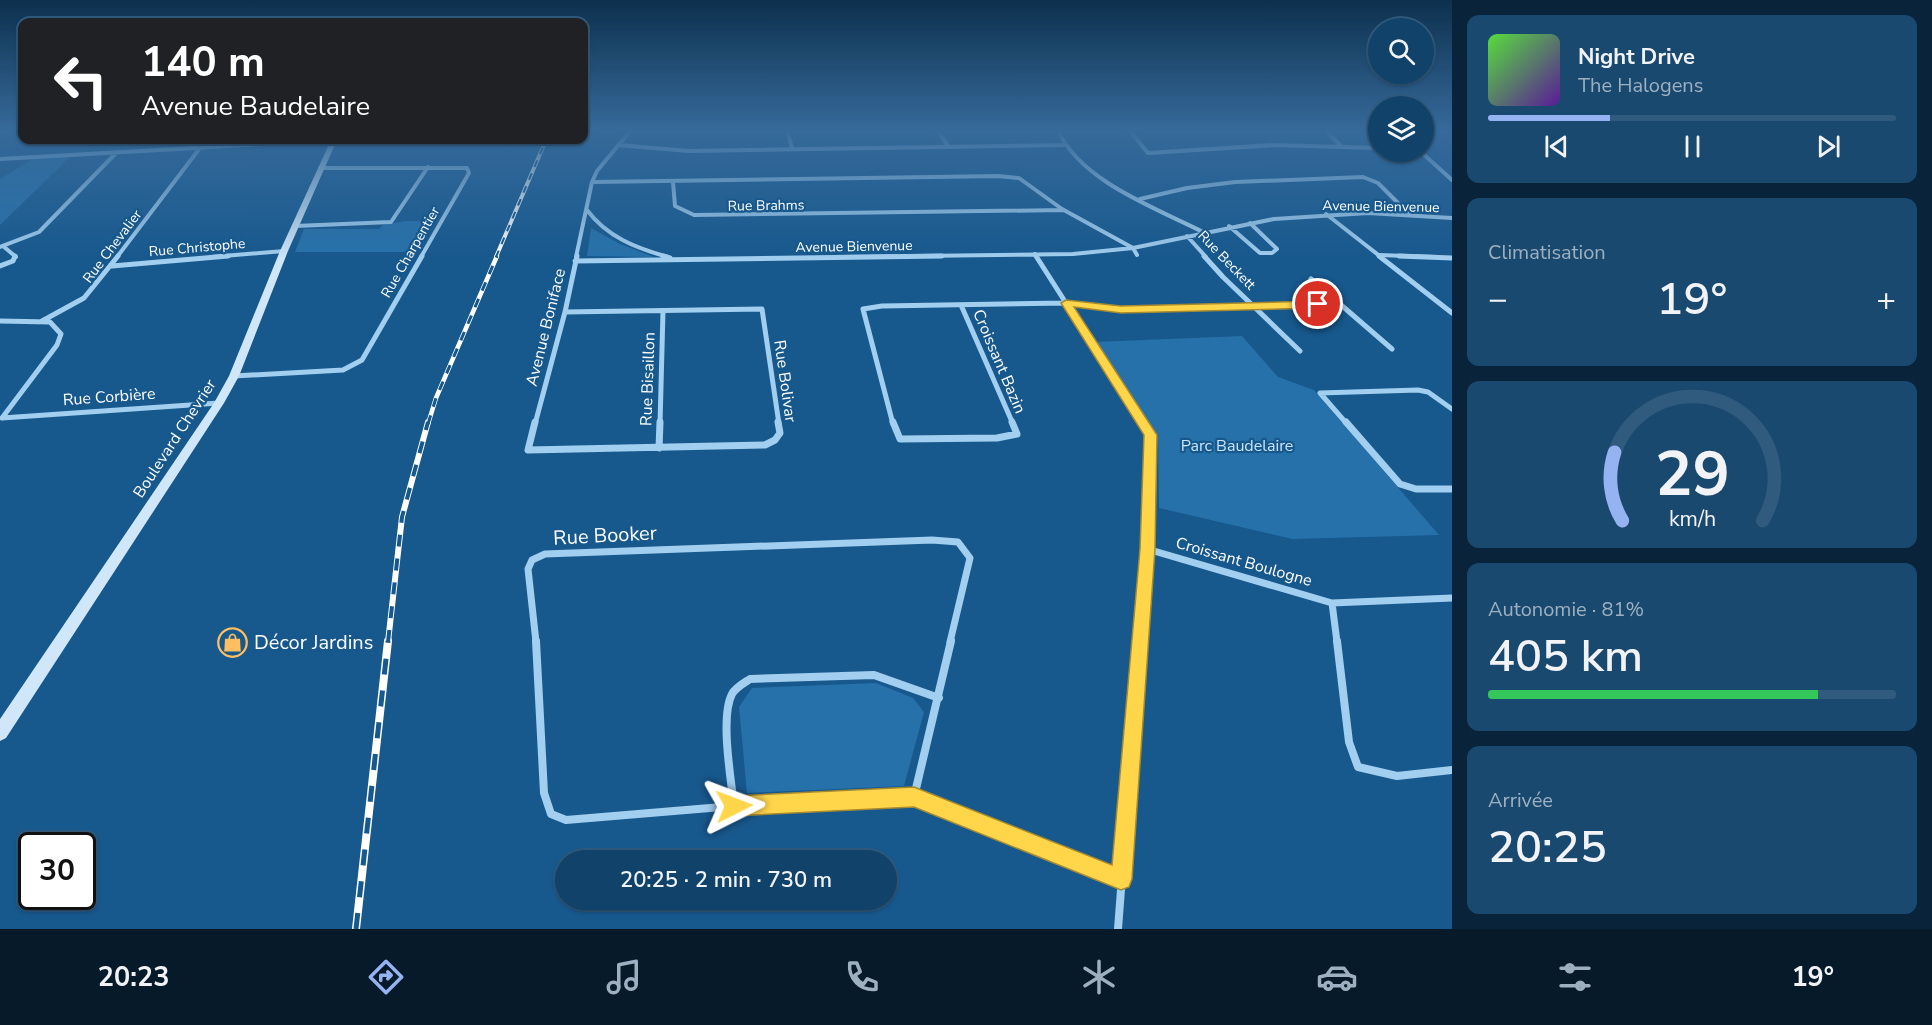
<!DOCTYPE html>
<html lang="fr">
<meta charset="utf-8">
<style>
body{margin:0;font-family:"Nunito Sans",sans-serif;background:#1a4970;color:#f1f3f6;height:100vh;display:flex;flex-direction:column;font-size:22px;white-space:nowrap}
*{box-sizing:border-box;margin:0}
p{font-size:20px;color:#9cb0c1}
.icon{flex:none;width:33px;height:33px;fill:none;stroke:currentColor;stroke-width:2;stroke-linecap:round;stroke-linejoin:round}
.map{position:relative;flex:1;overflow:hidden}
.details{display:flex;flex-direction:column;gap:15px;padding:15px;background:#09243a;width:480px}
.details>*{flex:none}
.top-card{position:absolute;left:18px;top:18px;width:570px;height:126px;border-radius:12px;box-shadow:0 2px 4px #0004,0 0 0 2px #305b7e;background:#202124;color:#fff;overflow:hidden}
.tools{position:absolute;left:1368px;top:18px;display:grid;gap:12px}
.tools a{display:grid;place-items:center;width:66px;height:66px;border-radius:50%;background:#11426a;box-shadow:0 2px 4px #0004,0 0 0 2px #305b7e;font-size:30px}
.speed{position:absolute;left:18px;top:832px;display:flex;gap:12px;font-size:30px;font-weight:700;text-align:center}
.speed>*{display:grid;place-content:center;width:78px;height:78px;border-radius:50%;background:#11426a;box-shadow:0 2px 4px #0004,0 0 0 2px #305b7e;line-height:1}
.speed .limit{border:3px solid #111;border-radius:9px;background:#fff;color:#111}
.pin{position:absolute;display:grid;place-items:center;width:51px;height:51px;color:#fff;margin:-26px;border:3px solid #fff;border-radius:50%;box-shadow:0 2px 6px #0007}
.me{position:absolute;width:66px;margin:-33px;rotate:87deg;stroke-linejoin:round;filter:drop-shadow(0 0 4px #0008)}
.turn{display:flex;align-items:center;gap:21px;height:126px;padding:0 24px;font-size:27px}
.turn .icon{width:78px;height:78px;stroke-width:2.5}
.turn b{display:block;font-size:42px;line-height:51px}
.big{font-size:45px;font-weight:600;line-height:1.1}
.details .widget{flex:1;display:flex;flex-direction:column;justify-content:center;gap:9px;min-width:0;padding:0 21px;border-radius:12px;background:#1a4970}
.details .dial{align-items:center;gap:0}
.dial svg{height:156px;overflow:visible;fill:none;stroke:#305b7e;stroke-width:7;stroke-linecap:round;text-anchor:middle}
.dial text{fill:#f1f3f6;stroke:none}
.song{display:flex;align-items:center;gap:18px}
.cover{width:72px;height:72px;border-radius:9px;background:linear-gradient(135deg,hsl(110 70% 55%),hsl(270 70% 35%))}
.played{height:6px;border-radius:3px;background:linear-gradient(90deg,#95b2f1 30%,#305b7e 30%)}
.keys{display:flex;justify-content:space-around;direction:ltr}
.heat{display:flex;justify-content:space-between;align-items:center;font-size:33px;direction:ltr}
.charge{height:9px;border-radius:4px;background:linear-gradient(90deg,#34c759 81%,#305b7e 0)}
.trip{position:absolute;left:555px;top:850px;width:342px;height:60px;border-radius:30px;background:#11426a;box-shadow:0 2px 4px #0004,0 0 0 2px #305b7e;font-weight:600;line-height:60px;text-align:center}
.menu{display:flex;height:96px;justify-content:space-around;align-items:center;background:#071a2a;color:#9cb0c1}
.menu .icon{width:42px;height:42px}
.menu .active{color:#95b2f1}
.menu b{font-size:27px;color:#f1f3f6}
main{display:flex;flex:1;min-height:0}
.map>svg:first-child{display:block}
</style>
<main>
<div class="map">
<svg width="1452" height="929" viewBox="0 0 1452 929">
<rect width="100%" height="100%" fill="#17588d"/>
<path fill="#2671aa" d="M72,155L0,225V179L36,157Z
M405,221H434L431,226L423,228H429L415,252H295L304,229H379L383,225Z
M591,228L620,244L654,257L587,256Z
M1242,336L1278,377L1314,390L1439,535L1292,539L1159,508L1158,435L1094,342Z
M876,683L913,698L924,712L904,786L747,793L739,707L752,688Z"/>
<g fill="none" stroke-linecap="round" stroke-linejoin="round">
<path stroke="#a2ceef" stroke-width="4" d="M787,130L792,148
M937,130L948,146
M1058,130C1080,181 1156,208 1203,232
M1129,130L1148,153L1274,145L1378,148
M1325,130L1341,146
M618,145L689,151L1063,145
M1421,152L1452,180
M0,159L334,140
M320,168H467L469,173L421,257
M592,182L998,176L1019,178L1062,209L1133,248L1137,255
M673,182L675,206L694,215L1064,210
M1140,199L1187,188L1235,182L1363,177L1378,183L1410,215
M587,210C607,237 636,248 668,257
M1326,214L1381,257
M295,226L391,222L428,167
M1229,226L1260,253H1272L1277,249L1250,223
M1187,236L1206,257
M3,246L16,257
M0,247L39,232L117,152
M1035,254L1037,257
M1379,255L1436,257
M117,257L206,140
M211,257L284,251
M576,257L592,182L597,171L631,130
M835,257L1073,254L1133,248L1274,219L1368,213L1452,218"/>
<path stroke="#a2ceef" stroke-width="5" d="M663,256L670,258
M1036,256L1143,424
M1204,256L1223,277L1300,351
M1379,256L1452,313
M1399,256L1452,258
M575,261L942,256
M0,266L13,261L15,256
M112,266L228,256
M1311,279L1392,349
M961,305L1013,424
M565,312L577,256
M565,312L762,309L779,424
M0,321L50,322L61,334L57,345L2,418
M42,321L84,298L118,256
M234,376L343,370L362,360L422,256
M2,418L219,403
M535,424L565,312
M660,424L663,311
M893,424L863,309L882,306L1066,303L1121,310L1340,304
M1347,424L1320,393L1418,390L1428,392L1452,409"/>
<path stroke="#a2ceef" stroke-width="7" d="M535,422L528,450L765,445L775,440L780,433L778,422
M893,422L900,439L997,438L1017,434L1012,422
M1346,422L1400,484L1416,489H1452
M659,448L660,422
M1147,549L1332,603L1452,598
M1332,603L1337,642
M536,642L528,569L532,560L545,554L932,540L958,542L970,558L950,642
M1140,642L1147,549L1150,435L1142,422"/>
<path stroke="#a2ceef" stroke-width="8" d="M536,641L544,793L551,814L566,820L734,806L914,797
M1337,641L1349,742L1358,767L1397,776L1452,770
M914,797L1121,879
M914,797L951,641
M734,806C731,779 720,717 732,694C736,687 744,683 750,679L874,675L939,698
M1118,929L1140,641"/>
<path fill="#d0e7fa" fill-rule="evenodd" d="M331,140H337L288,251L239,376L224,403L6,738L0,741V719L214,403L229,376L280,251Z"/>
<defs>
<path id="rail-far3" d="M496,257L546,140"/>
<path id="rail-far2" d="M428,424L436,398L497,256"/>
<path id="rail-far1" d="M388,642L402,517L428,422"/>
<path id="rail" d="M356,929L388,641"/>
</defs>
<use href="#rail-far3" stroke="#fff" stroke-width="4"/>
<use href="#rail-far2" stroke="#fff" stroke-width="4.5"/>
<use href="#rail-far1" stroke="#fff" stroke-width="6"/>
<use href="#rail" stroke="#fff" stroke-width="8"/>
<use href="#rail-far3" stroke="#17588d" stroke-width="2" stroke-dasharray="7" stroke-linecap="butt"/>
<use href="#rail-far2" stroke="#17588d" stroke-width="3" stroke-dasharray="9" stroke-linecap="butt"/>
<use href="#rail-far1" stroke="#17588d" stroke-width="4" stroke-dasharray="12" stroke-linecap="butt"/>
<use href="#rail" stroke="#17588d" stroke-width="5" stroke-dasharray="16" stroke-linecap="butt"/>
</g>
<linearGradient id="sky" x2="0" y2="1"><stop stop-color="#0d304e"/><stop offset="0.5" stop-color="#366a9a"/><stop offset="1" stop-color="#366a9a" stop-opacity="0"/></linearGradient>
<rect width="1452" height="260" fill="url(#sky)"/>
<path fill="#ffd54a" stroke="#a68a30" stroke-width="1.5" d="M1066,300L1121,306L1318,301L1324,304L1318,308L1121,313L1074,307L1157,435L1155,549L1132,879L1129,887L1121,890L914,807L734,816L727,813L724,806L727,799L734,796L914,787L1112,865L1140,549L1144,435L1061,303Z"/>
<defs>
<symbol id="shop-ring" viewBox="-11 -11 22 22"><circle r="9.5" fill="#17588d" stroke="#ffbf60" stroke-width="1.5"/><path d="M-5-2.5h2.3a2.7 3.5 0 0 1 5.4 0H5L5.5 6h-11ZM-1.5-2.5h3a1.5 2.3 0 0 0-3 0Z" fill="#ffbf60"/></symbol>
</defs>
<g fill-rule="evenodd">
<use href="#shop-ring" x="216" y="626" width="33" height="33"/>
</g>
<g text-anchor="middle" stroke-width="4.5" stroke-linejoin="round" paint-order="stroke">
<g font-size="14" fill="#fff" stroke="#17588d">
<text transform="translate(766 205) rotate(-1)" y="5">Rue Brahms</text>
<text transform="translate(1381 206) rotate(1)" y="5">Avenue Bienvenue</text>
<text transform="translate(112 246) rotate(-53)" y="5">Rue Chevalier</text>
<text transform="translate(854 246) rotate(-1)" y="5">Avenue Bienvenue</text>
<text transform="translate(197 247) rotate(-5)" y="5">Rue Christophe</text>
<text transform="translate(410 252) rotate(-60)" y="5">Rue Charpentier</text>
<text transform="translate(1227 260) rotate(46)" y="5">Rue Beckett</text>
</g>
<g font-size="16" fill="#fff" stroke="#17588d">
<text transform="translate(545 327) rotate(-76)" y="6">Avenue Boniface</text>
<text transform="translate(1000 361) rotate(67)" y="6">Croissant Bazin</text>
<text transform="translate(647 379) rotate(-88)" y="6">Rue Bisaillon</text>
<text transform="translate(786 381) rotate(82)" y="6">Rue Bolivar</text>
<text transform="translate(109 396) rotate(-4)" y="6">Rue Corbière</text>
<text transform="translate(174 438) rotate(-57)" y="6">Boulevard Chevrier</text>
<text transform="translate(1244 561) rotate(16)" y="6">Croissant Boulogne</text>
</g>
<g font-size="16" fill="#c8e5fb" stroke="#17588d">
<text x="1237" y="451">Parc Baudelaire</text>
</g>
<g font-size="20" fill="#fff" stroke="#17588d">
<text transform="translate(605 535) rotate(-3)" y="7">Rue Booker</text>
</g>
<g font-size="20" fill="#fff" stroke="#17588d" text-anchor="start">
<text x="254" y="649">Décor Jardins</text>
</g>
</g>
</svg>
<div class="tools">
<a><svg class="icon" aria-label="search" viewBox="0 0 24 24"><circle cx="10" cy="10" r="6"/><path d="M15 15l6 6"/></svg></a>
<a><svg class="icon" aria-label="layers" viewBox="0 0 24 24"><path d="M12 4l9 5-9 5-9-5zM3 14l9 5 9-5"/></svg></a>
</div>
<div class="speed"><div class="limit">30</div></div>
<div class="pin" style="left:1318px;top:304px;background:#d93025"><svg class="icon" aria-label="arrive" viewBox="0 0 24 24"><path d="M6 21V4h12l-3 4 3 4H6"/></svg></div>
<svg class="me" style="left:734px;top:806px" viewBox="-20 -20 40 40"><path d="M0-17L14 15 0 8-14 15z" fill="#ffd54a" stroke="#fff" stroke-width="4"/></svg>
<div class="trip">20:25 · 2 min · 730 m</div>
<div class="top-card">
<div class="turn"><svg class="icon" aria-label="left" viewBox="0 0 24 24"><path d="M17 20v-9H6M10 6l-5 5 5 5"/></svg><div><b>140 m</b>Avenue Baudelaire</div></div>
</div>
</div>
<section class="details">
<div class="widget">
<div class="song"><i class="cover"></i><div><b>Night Drive</b><p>The Halogens</p></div></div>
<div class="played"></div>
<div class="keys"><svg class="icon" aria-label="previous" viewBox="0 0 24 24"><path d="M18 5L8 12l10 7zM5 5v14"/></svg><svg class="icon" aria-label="pause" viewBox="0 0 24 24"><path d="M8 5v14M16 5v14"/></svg><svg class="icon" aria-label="next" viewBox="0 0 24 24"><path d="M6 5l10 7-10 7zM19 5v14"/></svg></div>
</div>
<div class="widget"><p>Climatisation</p>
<div class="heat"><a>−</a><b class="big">19°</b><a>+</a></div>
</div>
<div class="widget dial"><svg viewBox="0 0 100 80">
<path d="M14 69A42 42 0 1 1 86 69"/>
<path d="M14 69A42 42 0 0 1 10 34" stroke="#95b2f1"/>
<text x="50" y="56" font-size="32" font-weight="700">29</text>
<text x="50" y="72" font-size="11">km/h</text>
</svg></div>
<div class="widget"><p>Autonomie · 81%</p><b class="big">405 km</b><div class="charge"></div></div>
<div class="widget"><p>Arrivée</p><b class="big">20:25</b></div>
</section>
</main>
<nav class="menu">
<b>20:23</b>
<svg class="icon active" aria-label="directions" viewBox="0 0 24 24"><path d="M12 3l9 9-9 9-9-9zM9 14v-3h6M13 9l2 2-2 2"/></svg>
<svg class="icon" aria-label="music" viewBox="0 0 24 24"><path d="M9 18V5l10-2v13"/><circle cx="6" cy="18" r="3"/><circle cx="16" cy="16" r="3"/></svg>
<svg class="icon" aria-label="phone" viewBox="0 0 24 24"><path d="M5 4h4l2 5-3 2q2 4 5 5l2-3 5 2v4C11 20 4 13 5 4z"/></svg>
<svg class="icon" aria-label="climate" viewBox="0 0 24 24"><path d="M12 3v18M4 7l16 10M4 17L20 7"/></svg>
<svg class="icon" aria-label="car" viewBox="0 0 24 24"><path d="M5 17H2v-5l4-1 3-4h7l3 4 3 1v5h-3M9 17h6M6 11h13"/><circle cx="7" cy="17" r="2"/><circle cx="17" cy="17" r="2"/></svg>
<svg class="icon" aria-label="filters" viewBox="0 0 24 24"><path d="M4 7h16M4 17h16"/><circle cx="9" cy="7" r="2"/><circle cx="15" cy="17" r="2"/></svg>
<b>19°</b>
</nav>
